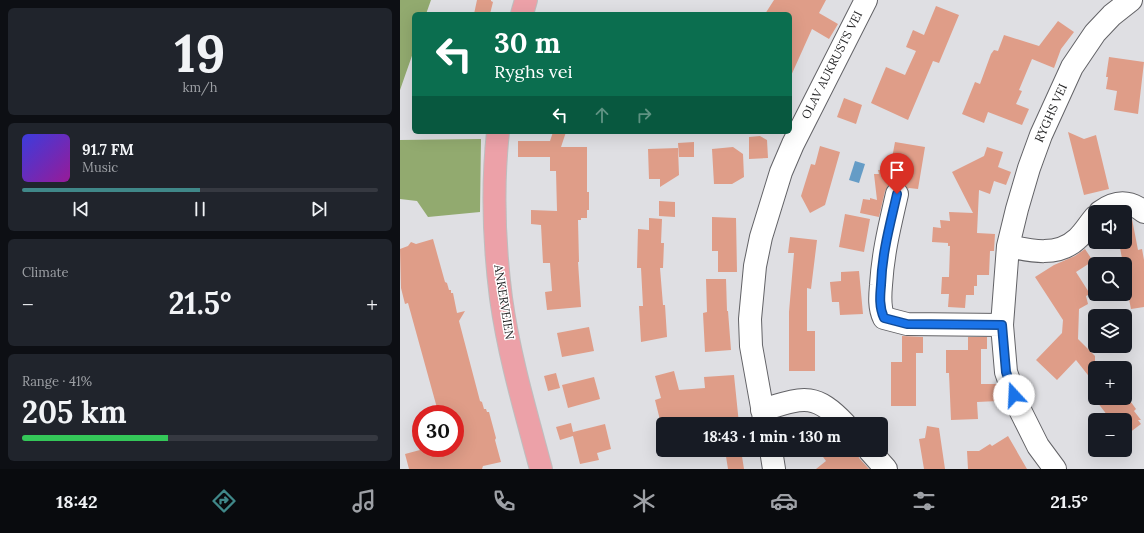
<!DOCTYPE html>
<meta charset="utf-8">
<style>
body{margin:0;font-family:Lora,serif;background:#20242c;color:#f1f3f6;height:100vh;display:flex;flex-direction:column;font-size:15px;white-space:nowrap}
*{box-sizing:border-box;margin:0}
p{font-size:13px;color:#9ea1a6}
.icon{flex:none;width:22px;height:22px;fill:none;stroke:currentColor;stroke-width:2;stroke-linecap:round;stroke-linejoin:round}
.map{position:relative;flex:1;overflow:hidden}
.side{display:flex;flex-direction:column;gap:8px;padding:8px;background:#0d0f14;width:400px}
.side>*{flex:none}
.top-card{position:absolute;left:12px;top:12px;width:380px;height:122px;border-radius:6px;box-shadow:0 4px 16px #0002;background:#0b6e4f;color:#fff;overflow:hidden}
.tools{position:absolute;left:688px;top:205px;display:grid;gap:8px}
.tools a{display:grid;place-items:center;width:44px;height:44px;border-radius:6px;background:#171b24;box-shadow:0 4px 16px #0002;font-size:20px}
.speed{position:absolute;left:12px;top:405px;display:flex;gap:8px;font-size:20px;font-weight:700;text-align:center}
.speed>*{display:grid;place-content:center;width:52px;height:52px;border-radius:50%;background:#171b24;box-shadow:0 4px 16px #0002;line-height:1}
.speed .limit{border:6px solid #d22;background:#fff;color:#111}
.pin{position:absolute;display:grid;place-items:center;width:34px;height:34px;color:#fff;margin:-41px -17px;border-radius:50% 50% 50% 0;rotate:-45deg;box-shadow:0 0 4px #0007}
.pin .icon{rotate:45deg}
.me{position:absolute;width:44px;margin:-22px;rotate:340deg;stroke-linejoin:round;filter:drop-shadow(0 0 3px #0008)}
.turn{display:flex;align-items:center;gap:14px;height:84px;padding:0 16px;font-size:18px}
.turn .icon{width:52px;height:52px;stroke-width:2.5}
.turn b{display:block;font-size:28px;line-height:34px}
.lanes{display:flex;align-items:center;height:38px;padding:0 16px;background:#0003;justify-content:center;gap:20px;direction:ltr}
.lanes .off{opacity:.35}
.big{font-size:30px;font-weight:700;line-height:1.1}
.side .widget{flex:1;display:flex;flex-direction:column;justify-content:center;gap:6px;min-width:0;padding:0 14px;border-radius:6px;background:#20242c}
.side .dial{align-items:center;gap:0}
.dial b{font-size:52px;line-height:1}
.song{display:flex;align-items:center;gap:12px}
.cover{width:48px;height:48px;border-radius:6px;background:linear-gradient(135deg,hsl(240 70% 55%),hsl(300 70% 35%))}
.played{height:4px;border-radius:2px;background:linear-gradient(90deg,#408889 50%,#363941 50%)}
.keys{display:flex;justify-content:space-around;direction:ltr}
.heat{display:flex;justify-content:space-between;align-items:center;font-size:22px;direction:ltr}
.charge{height:6px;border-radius:3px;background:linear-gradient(90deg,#34c759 41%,#363941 0)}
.trip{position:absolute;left:256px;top:417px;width:232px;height:40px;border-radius:6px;background:#171b24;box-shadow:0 4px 16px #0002;font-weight:700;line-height:40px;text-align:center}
.dock{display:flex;height:64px;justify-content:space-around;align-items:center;background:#090b0e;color:#9ea1a6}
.dock .icon{width:28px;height:28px}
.dock .active{color:#408889}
.dock b{font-size:18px;color:#f1f3f6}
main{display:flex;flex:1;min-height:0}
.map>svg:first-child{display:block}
</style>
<main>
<section class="side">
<div class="widget dial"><b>19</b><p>km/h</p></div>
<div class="widget">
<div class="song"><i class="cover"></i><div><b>91.7 FM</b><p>Music</p></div></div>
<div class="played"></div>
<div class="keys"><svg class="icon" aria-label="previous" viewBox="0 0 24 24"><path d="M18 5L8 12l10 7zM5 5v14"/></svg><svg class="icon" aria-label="pause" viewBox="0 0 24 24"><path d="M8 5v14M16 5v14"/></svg><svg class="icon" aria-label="next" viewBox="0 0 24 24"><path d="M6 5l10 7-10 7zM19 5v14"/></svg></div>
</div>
<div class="widget"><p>Climate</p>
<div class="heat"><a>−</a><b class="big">21.5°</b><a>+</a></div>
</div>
<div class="widget"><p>Range · 41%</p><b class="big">205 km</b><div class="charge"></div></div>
</section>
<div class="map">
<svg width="744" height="469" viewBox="0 0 744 469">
<rect width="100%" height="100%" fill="#dfdfe3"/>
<path fill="#92aa6f" d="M0,0H31L26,14H14V50L0,90Z
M81,139L80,212L28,217L17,201L0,199V140Z"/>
<path fill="#659cc6" d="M455,161L465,164L459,183L449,180Z"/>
<path fill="#df9d88" d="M77,0H91V1L93,2L90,14H74Z
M374,0H426L419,13L438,24L429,39L412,29L390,78V14H365Z
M536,6L559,15L539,63L533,61L508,120L471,103L486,67L505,75L516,51L506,47L513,30L524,35Z
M658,21L674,32L661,49L654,68L632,59L619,90L622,91L616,104L629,109L622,125L588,112L584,123L562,114L575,82L580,84L591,54L594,50L598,51L604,35L639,46Z
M709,57L744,62L738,114L714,110L717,91L706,89L708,77H706Z
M444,98L462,105L456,124L437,117Z
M153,132H166L161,147H187V192H189V210H187V218H181V220H178L179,262H178L181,307L147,310L145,292L152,291L150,263H143L141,225L131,224V210L157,211L156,171H150V157H118V141H150Z
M668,132L684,139L696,135L709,189L684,195Z
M360,136L367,140L368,158L349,159V137Z
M294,142V157H279L278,143Z
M495,142L525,147L518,189L509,188L508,189L505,185L500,182H493L488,186L485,191L479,217L460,213L463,199L470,200V198L477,200L474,174H479L478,170L490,169Z
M420,146L440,152L425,205L410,213L401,196L411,164L415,165Z
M333,147L343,154L344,177L332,184H314L312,149Z
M587,147L603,152L598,167L611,172L606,185L594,181L590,194L579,190L577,233L595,234L594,251H590L589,275H577V286H574V295H566L565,308L548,307L549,294H541L542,277H549L550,246H548V243L532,242L533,227L541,228L540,220L550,221L549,212L573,213L552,172L584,156Z
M278,148L279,175L260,187V179H249L248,149Z
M259,201L275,202V217L259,216Z
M445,214L470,219L464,252L439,247Z
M725,216L732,219L738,250L742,249L744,260V307L731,309L725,279V264H723L719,242H725Z
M312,217L336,218L337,272H318V251H312Z
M249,218L262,219L261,243H264L263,268H260L263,305H265L267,337L241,342L239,306H243L241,268H237L238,229L249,230Z
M390,237L417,240L411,289L407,288V331H415V371H389V312L394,253H388Z
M33,239L45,282L47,283L49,290H51V293H53L57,313L65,311L59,321L80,401L82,402L84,409H86L87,412H89L96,438L95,440L101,462L83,466L82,469H9L5,454L20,450L21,448H55V414H39L42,407L37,408L8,303L5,304L1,288L0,249L8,246L11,242L16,244Z
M685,249L693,261L676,272L690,294L686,296L688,304L679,309L678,339L695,356V384L676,360L657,380L636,360L662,333L663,320L635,277L654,265L675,256Z
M459,271L463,314L440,315L439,302H432L430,282L441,281V272Z
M306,279H326L327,311H328L331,350L305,352L303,313L307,312Z
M189,327L194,351L162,357L157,333Z
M502,336L523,337V353H516V406H491V362H502Z
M568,337H587V349H581V384H597L598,401L577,402L578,419L551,420L549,373H546V350H568Z
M274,371L279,390L305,388L304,377L334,375L339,424H261L255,400L261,398L255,376Z
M156,373L160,388L148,391L144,376Z
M194,377L200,399L168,408L162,385Z
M725,397L728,398L736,409L734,411L741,420H738L741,424L725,436V420H711L694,398Z
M171,423L173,432L205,424L211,449L197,453L199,460L180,464L173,436L160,440L156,427Z
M527,426L539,428L545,469H524L519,439L525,438Z
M608,436L627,469H568L567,451H579L590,444L592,446Z
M325,450H341L344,469H328Z
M418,450H457L459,458L469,469H416L426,461Z"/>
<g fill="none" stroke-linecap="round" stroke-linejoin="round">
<defs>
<path id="minor" d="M497,194C490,225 483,252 481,285C480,296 479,308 484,318L507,324L602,325
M700,212C715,201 729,200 744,212
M608,246C631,251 658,257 677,239C684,233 689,224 695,217
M362,410C402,398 414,391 445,424
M365,424L351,346L350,319L355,266L361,237L381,172L393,144L466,0
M371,450L374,469
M469,450L486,469
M655,469L638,446L618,406L606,372L602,325L608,246L617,209L629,168L641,135L672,67L695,33L712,15L731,0"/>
<path id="major" d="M122,14L126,0
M98,132C92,187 94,243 101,298C109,356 126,413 141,469"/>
</defs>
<use href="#minor" stroke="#626266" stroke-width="24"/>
<use href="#major" stroke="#bebebe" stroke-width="24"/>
<use href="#minor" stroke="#fff" stroke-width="22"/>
<use href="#major" stroke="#eca1a8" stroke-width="22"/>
</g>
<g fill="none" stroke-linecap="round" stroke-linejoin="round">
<defs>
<path id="route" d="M497,194C490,225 482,253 481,285C480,296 479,307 484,318L507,324L602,325L606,372L614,395"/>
</defs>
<use href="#route" stroke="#114b97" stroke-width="10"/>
<use href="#route" stroke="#1a73e8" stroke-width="7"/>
</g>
<g text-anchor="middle" stroke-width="3" stroke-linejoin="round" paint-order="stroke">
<g font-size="12" fill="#252526" stroke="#fff">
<text transform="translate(432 65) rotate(-63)" y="4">OLAV AUKRUSTS VEI</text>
<text transform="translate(651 113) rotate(-66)" y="4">RYGHS VEI</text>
<text transform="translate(104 302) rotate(81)" y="4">ANKERVEIEN</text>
</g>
</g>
</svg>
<div class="tools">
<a><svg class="icon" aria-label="sound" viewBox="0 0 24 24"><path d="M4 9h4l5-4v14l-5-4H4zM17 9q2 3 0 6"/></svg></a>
<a><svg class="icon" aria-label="search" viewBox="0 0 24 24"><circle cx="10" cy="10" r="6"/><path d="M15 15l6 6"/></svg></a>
<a><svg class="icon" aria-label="layers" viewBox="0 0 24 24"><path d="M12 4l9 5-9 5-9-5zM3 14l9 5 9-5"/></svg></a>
<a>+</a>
<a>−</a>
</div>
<div class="speed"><div class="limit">30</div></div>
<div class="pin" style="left:497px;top:194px;background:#d93025"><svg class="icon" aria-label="arrive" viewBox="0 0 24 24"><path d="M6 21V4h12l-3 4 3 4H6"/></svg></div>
<svg class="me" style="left:614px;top:395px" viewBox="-20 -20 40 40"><circle r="19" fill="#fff"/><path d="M0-13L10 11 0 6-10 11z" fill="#1a73e8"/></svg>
<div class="trip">18:43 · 1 min · 130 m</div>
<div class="top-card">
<div class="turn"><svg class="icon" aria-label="left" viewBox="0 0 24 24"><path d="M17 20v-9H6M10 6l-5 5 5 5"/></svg><div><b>30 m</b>Ryghs vei</div></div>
<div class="lanes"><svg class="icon" aria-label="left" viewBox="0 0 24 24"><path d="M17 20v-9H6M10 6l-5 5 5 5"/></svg><svg class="icon off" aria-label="ahead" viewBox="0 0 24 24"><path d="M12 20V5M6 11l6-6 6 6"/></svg><svg class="icon off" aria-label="right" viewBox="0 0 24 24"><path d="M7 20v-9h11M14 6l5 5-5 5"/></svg></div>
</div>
</div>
</main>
<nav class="dock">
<b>18:42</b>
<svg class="icon active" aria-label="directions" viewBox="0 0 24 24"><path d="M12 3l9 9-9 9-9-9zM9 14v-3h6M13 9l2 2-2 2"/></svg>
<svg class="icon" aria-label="music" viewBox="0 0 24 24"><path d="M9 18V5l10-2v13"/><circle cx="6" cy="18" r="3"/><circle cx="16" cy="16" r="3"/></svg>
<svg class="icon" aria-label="phone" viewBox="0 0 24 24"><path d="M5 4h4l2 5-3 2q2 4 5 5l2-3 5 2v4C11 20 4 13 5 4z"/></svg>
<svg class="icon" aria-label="climate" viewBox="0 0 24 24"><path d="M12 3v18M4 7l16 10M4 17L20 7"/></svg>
<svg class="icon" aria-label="car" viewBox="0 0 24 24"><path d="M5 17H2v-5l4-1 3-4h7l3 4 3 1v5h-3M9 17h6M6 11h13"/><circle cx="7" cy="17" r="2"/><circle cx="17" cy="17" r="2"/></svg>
<svg class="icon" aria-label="filters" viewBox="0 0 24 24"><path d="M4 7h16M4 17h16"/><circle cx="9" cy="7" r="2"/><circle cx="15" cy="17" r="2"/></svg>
<b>21.5°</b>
</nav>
